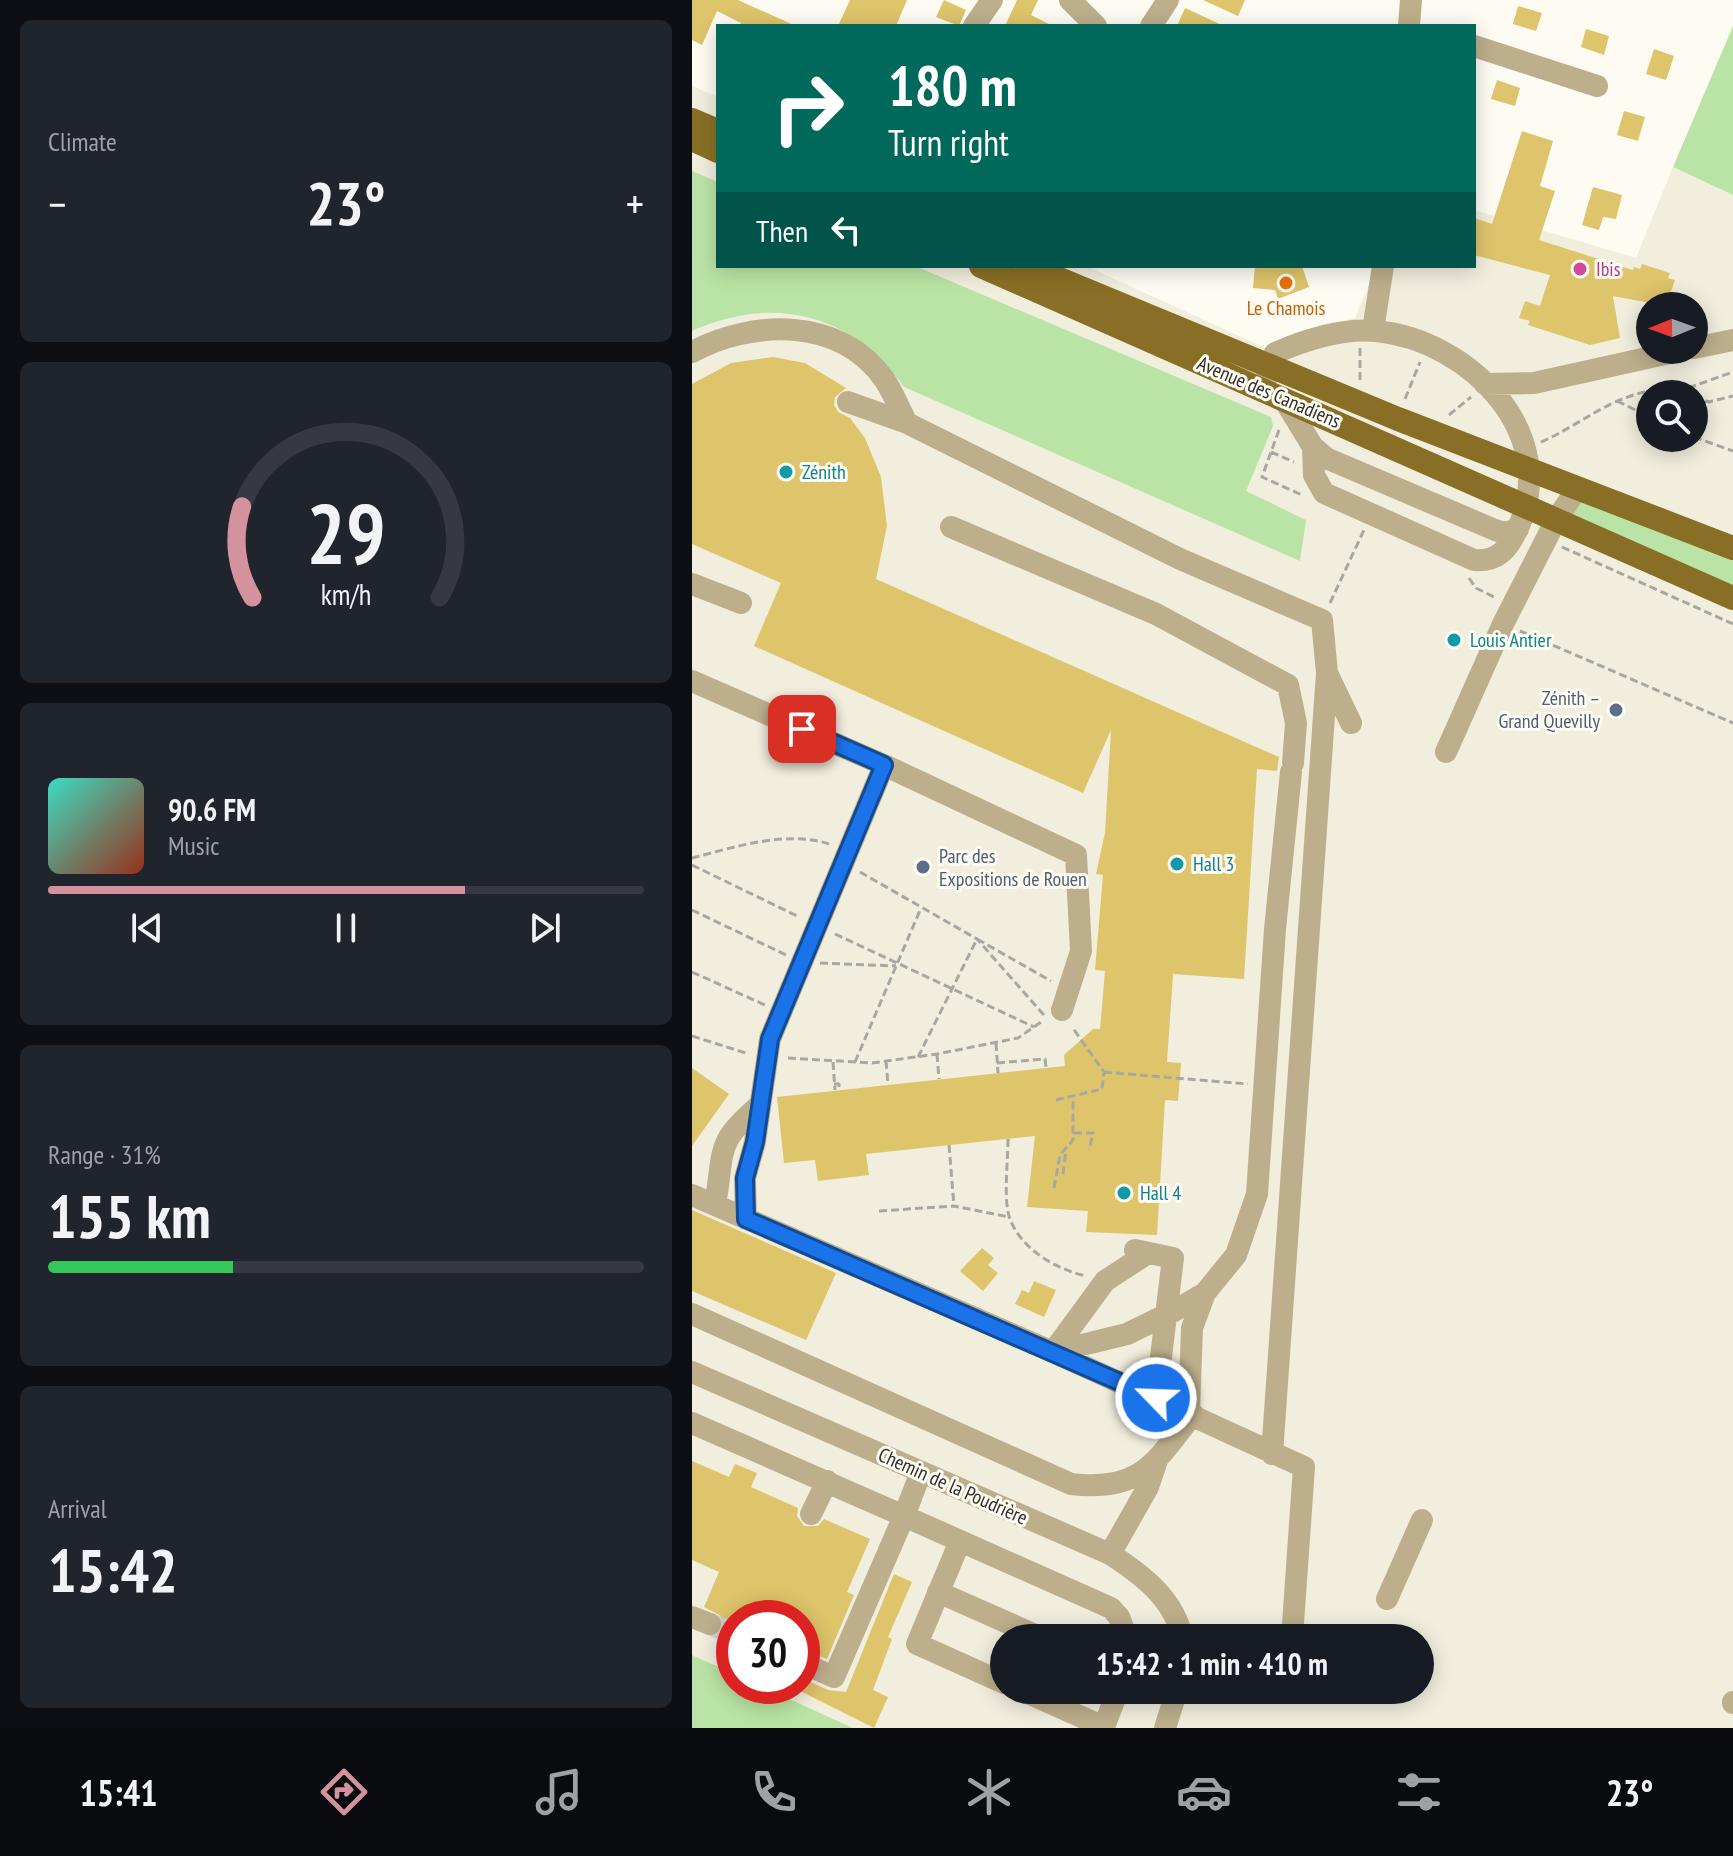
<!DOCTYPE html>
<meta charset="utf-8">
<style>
body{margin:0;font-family:"PT Sans Narrow",sans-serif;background:#20242c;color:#f1f3f6;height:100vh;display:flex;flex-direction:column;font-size:30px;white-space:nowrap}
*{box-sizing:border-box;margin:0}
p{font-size:26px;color:#9ea1a6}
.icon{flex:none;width:44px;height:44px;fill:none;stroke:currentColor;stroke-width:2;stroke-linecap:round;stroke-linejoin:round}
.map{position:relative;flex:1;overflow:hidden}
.side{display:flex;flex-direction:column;gap:20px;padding:20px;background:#0d0f14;width:692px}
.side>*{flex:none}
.hud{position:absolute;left:24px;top:24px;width:760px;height:244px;border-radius:0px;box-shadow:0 4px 20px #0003;background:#00695c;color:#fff;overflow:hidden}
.needle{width:52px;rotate:269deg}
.controls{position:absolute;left:944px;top:292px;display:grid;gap:16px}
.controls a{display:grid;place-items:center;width:72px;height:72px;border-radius:50%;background:#171b24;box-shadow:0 4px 20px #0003;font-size:40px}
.speed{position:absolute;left:24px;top:1600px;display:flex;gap:16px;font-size:40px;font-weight:700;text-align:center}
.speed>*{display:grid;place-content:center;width:104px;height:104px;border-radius:50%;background:#171b24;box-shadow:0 4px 20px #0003;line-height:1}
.speed .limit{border:12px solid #d22;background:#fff;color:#111}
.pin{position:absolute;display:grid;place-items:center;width:68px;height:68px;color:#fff;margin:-34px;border-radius:16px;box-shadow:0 4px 12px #0006}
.me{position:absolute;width:88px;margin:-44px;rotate:294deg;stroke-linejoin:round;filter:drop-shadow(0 0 6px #0008)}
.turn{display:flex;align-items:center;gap:28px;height:168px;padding:0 40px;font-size:36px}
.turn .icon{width:104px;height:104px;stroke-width:2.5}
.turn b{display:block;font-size:56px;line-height:68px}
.then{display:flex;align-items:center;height:76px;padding:0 40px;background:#0003;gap:16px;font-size:30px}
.big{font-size:60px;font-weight:600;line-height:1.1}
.side .tile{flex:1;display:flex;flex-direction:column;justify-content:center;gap:12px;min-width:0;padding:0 28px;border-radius:12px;background:#20242c}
.side .dial{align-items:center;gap:0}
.dial svg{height:208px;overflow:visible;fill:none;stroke:#363941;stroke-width:7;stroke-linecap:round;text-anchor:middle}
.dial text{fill:#f1f3f6;stroke:none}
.song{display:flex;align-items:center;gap:24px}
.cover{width:96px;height:96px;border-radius:12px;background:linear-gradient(135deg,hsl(170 70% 55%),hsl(10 70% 35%))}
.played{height:8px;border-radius:4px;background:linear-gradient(90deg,#d3929e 70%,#363941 70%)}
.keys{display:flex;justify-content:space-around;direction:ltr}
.heat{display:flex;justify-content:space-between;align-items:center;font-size:44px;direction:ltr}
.charge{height:12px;border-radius:6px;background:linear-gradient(90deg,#34c759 31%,#363941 0)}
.trip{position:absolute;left:298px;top:1624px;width:444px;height:80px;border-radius:40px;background:#171b24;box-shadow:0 4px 20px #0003;font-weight:600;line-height:80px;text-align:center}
.dock{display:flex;height:128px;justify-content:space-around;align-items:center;background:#090b0e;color:#9ea1a6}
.dock .icon{width:56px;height:56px}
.dock .selected{color:#d3929e}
.dock b{font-size:36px;color:#f1f3f6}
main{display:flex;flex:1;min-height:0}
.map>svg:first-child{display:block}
</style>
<main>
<section class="side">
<div class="tile"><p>Climate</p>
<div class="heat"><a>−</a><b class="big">23°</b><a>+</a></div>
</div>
<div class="tile dial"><svg viewBox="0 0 100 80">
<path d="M14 69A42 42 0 1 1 86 69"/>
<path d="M14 69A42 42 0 0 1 10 34" stroke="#d3929e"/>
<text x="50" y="56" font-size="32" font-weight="700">29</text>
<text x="50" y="72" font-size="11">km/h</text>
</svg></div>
<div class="tile">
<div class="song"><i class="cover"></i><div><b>90.6 FM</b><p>Music</p></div></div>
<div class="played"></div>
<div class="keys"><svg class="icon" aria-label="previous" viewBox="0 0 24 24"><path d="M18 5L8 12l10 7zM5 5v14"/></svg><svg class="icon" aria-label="pause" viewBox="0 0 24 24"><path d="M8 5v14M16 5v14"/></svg><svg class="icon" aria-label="next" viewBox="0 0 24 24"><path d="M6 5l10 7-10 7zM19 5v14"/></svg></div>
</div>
<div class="tile"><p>Range · 31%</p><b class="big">155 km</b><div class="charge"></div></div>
<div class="tile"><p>Arrival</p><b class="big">15:42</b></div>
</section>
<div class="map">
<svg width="1041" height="1728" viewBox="0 0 1041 1728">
<rect width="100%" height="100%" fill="#fdfbf2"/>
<path fill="#f2eede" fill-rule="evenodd" d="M0,86L26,97V266H394L578,350L617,332L663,318L685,266H782V210L944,258L981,167L1041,195V1728H161L69,1686H110V1618H42V1674L0,1655ZM958,306H1002V350H958ZM958,394H1002V438H958ZM312,1638H728V1690H312Z"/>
<path fill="#bae4a5" d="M1041,26V195L981,167Z
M0,171L26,182V266H223L579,417L581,426L554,491L614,520L608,561L212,387C160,314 81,294 0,331Z
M885,500L1041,555V588L873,514Z
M0,1655L42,1674V1686H69L161,1728H0Z"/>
<path fill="#dec46b" d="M0,0H46L104,26H48L49,23L25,11L10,45L0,40Z
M158,0H215L204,26H146Z
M252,0L274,10L267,26L244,17Z
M325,0H346L339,15L361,26H313Z
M511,0H553L546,16Z
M826,6L850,13L844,31L821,24Z
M493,8L532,26H485Z
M894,29L917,36L912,55L889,47Z
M962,49L982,56L974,80L954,74Z
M805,80L828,88L823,106L799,99Z
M932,111L953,117L946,141L925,135Z
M830,131L861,141L848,186L863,191L847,240L941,270L942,267L948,269L950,264L978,273L976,278L983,280L974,306L921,296L928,338L898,345L836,325L838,321L827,318L833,301L848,306L858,275L782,255V218L800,224Z
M901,187L930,195L924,219L911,217L907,230L890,225Z
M563,266H610L617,287L586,299L583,290L561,288Z
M81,357L113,363L154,388L143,397L142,405L146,412L158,418L173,438L189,477L195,526L184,579L587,757L585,771L565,769L552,979L481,974L475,1062L489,1063L486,1101L473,1100L465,1235L394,1232L396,1211L335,1207L343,1136L174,1154L177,1175L126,1181L123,1160L92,1163L85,1097L373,1066L372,1055L401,1029H408L413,971L403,970L411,875L404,874L413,833L419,730L391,793L62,646L89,583L0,544V384L39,363Z
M0,1068L37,1094L0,1146Z
M0,1210L144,1273L114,1340L0,1291Z
M290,1248L302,1258L296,1265L306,1273L291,1291L268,1271Z
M342,1281L364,1290L352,1317L323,1304L330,1290L337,1293Z
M0,1461L37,1477L43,1464L65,1473L59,1487L106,1508L105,1516L112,1526H126L132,1519L178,1539L155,1592L162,1595L135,1659L110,1649V1618H42L37,1641L25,1636L31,1628L29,1616L12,1607L27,1572L0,1560Z
M202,1574L220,1582L196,1637L200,1639L181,1690L196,1697L182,1728L110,1692V1678L136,1690L154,1692Z"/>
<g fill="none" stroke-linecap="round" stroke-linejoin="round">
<path stroke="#d4d2ca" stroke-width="22" stroke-dasharray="22 11" stroke-linecap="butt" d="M18,1624L42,1634"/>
<path stroke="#a9a7a1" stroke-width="3" stroke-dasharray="8 4" stroke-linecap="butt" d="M668,348V381
M985,392L1041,372
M1002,397L1017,402L1041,396
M713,399L728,362
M925,401L958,417
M757,415L779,397
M587,430L570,477L610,495
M1002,437L1041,451
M849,442C894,423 939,378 991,394
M579,452L602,462
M870,547L1041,624
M777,578L784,588L802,597
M638,603L672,530
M828,631L1041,723
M0,858C43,847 95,830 137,844
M0,865L107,917
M168,872L285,939L352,1015
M0,910L94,955
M143,934L342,1027
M128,963L204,966
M0,972L73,1005
M0,1036L57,1054
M304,1043L306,1073
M245,1054L247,1079
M226,1057L285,939L359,981
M96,1058L180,1063L245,1054L326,1038L352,1020
M194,1061L196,1085
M141,1062L143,1090
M163,1062L229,908
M305,1063L353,1059L354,1067
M412,1072L556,1084
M142,1084H147V1090
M364,1100L410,1089L412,1072L380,1027
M382,1133H401L397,1150
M316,1139C316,1159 311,1202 318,1219C330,1250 364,1269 394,1276
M257,1145L262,1206
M371,1174L374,1150
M362,1188L368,1155L381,1140V1098
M187,1211L262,1206L317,1217"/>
<path stroke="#bdaf8c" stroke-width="22" d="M378,0L404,26
M282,26L300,0
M459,26L476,0
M717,26L719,0
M782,46L905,86
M681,330L691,266
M1002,348L1041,340
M0,352C60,320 147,316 192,379C201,392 207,408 215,423
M793,384L842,383L991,350
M571,389L583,353C613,340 651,328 684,331C779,340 872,437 824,532C815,551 804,562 782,560L632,493L622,475L621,447
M591,398L621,447L634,458L803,530L813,533L826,529
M156,402L215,423L488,559L630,620L635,673L659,723
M259,527L464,614L596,685L604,723L601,763
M0,584L49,603
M0,681L192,765
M754,752L811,624L864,520L885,489
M0,1195L361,1352L612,1467L600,1638
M23,1205C33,1149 22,1144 68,1105
M54,1219L53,1178L63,1142L78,1039L192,765L384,855L389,951L370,1010
M443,1250L481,1258L464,1398
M0,1314L379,1484C448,1492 462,1464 501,1414
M361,1352L435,1334L482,1311L513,1293L544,1255L565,1194L583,929L599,772
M361,1352L413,1281L456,1253
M0,1372L418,1554C449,1574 483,1599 490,1638
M497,1412L500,1328L513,1293
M0,1423L212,1516L142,1677L110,1663
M580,1454L635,673
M229,1472L212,1516L419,1608L427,1617L435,1638
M119,1514L135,1481
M268,1541L225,1644L312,1683
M418,1554L456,1487L465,1460
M246,1592L350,1638
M695,1599L730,1520
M0,1617L18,1624
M329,1690L412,1727L426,1690
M1041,1703V1702
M473,1728L485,1690"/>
<path stroke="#896f26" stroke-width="24" d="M0,120L26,131
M0,139L26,151
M289,266L1041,598
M336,266L706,419L1041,548"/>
</g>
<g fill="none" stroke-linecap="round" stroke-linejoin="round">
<defs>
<path id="route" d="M110,729L192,765L78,1039L63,1142L53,1178L54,1219L464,1398"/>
</defs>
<use href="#route" stroke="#114b97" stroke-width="20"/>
<use href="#route" stroke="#1a73e8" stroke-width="14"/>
</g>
<circle fill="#d1479c" stroke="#fdfbf2" stroke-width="3" cx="888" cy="269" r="8"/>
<circle fill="#e8710a" stroke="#fdfbf2" stroke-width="3" cx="594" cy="283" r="8"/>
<g fill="#0f9aa8" stroke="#fdfbf2" stroke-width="3">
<circle cx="94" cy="472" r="8"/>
<circle cx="762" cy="640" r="8"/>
<circle cx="485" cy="864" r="8"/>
<circle cx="432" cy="1193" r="8"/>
</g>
<g fill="#5c6f8a" stroke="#fdfbf2" stroke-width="3">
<circle cx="924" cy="710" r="8"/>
<circle cx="231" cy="867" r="8"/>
</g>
<g text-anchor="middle" stroke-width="6" stroke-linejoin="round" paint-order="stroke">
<g font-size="20" fill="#b23c85" stroke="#fdfbf2" text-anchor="start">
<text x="904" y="276">Ibis</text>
</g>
<g font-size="20" fill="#c56008" stroke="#fdfbf2">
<text x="594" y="315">Le Chamois</text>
</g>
<g font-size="20" fill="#2f2e2b" stroke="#fdfbf2">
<text transform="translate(577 392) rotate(23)" y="7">Avenue des Canadiens</text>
<text transform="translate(261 1486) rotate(24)" y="7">Chemin de la Poudrière</text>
</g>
<g font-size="20" fill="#0d838f" stroke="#fdfbf2" text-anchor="start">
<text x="110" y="479">Zénith</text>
<text x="778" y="647">Louis Antier</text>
<text x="501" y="871">Hall 3</text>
<text x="448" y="1200">Hall 4</text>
</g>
<g font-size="20" fill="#4e5e75" stroke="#fdfbf2" text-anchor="end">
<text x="908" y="705">Zénith –<tspan x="908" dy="23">Grand Quevilly</tspan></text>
<text x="247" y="863" text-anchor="start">Parc des<tspan x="247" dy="23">Expositions de Rouen</tspan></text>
</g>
</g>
</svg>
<div class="controls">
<a><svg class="needle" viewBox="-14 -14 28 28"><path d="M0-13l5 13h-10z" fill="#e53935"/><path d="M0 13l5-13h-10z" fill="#9ea1a6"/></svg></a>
<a><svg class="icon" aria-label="search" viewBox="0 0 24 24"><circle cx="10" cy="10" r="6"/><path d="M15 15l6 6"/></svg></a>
</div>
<div class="speed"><div class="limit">30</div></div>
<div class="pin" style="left:110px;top:729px;background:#d93025"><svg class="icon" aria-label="arrive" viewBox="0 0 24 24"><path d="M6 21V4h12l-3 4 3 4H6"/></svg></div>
<svg class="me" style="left:464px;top:1398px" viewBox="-20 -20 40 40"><circle r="17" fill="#1a73e8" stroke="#fff" stroke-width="3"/><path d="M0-11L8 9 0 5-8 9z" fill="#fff"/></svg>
<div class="trip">15:42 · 1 min · 410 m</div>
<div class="hud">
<div class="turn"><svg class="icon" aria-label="right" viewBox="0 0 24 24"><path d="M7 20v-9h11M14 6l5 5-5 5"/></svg><div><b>180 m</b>Turn right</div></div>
<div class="then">Then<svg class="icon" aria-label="left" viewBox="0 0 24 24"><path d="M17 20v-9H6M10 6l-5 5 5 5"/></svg></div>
</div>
</div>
</main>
<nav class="dock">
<b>15:41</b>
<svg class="icon selected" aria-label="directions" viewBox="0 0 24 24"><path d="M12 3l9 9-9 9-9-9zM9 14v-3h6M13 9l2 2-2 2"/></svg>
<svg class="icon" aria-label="music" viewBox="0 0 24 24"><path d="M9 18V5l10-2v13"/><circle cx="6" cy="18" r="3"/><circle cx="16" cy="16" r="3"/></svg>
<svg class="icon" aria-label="phone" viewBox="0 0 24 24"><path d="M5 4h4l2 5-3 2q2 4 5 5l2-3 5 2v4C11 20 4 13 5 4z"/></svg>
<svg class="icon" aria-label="climate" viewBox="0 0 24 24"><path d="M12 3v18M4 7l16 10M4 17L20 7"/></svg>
<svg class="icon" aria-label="car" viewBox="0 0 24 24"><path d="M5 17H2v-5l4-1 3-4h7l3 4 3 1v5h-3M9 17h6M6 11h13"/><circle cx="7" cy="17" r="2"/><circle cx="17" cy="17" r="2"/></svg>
<svg class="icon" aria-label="filters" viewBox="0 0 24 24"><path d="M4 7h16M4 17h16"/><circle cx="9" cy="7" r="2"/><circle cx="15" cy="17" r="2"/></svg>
<b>23°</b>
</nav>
